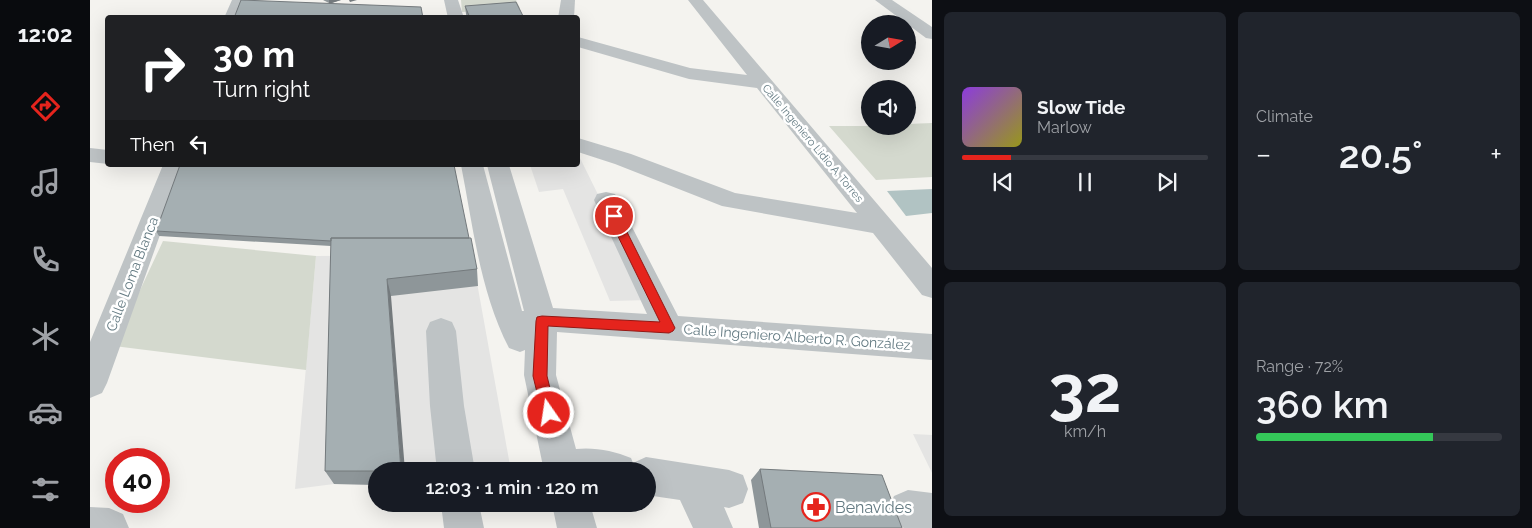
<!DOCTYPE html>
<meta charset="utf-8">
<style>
body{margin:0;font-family:Raleway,sans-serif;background:#20242c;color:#f1f3f6;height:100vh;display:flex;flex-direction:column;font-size:19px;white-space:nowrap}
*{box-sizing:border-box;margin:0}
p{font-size:16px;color:#9ea1a6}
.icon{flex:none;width:28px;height:28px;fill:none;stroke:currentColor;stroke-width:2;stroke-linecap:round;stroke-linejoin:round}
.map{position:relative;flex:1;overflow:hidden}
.side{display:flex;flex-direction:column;gap:12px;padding:12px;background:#0d0f14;width:600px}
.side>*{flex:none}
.banner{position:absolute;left:15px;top:15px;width:475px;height:152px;border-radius:5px;box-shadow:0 5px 20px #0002;background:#202124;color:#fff;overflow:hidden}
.needle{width:32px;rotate:79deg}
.fabs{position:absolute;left:771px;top:15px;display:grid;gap:10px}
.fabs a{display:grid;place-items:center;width:55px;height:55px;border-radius:50%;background:#171b24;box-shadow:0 5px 20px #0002;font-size:25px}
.speed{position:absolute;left:15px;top:448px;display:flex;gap:10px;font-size:25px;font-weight:700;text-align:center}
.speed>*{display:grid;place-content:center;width:65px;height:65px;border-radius:50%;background:#171b24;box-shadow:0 5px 20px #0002;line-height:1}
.speed .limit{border:8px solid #d22;background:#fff;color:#111}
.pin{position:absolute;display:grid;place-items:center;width:42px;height:42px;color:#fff;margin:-21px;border:2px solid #fff;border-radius:50%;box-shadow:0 1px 5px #0007}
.me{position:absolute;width:55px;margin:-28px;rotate:347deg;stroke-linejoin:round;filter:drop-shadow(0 0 4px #0008)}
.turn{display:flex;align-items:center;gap:18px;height:105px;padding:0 25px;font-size:22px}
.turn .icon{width:65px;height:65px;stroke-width:2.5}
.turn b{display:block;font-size:35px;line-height:42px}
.then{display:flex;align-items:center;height:48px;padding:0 25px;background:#0003;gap:10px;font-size:19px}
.big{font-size:38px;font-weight:600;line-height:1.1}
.side .widget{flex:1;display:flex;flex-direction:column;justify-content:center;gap:8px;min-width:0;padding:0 18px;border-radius:8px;background:#20242c}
.side .dial{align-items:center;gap:0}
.dial b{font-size:65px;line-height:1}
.song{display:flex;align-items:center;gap:15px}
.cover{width:60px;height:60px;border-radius:8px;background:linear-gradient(135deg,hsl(270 70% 55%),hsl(60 70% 35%))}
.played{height:5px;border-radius:2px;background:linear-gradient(90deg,#e5241d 20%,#363941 20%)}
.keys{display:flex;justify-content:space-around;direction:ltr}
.heat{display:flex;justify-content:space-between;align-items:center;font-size:28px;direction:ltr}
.charge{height:8px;border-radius:4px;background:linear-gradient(90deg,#34c759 72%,#363941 0)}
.side .tiles{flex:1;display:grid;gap:12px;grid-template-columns:repeat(2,1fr)}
.trip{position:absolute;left:278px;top:462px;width:288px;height:50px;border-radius:25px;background:#171b24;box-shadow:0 5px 20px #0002;font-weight:600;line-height:50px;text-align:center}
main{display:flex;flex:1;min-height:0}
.dock{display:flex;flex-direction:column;width:90px;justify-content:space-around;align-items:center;background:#090b0e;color:#9ea1a6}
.dock .icon{width:35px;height:35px}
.dock .on{color:#e5241d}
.dock b{font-size:22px;color:#f1f3f6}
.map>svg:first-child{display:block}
</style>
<main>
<nav class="dock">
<b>12:02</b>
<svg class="icon on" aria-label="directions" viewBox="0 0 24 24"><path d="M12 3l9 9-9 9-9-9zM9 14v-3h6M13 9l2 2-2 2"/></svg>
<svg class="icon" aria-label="music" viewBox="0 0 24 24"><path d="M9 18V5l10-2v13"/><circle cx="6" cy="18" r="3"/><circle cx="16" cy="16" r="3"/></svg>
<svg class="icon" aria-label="phone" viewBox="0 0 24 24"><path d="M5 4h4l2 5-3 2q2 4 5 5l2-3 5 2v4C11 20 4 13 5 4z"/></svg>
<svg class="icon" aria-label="climate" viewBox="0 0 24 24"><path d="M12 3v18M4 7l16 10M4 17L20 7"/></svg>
<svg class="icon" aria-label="car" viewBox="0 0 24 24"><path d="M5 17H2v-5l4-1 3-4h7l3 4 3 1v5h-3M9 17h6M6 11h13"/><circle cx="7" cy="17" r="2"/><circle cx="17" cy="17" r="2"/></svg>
<svg class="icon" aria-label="filters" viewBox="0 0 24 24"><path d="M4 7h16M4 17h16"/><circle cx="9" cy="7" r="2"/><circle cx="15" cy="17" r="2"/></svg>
</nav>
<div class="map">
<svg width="842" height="528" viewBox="0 0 842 528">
<rect width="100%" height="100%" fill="#f4f3ef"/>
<path fill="#e4e4e3" d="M490,158L560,300L520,301L473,189L449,192L440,165H488V159Z
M382,255L421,471H286V485L244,484L205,489L226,256Z
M823,434L842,435V473Z"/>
<path fill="#d4d9ce" d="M371,0H426L430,8L372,12Z
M842,123V177L786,180L739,126H818V124Z
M73,241L226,256L216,370L24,346Z"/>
<path fill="#b1c3c3" d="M842,189V213L816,216L797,191Z"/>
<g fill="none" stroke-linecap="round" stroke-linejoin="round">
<path fill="#bec3c5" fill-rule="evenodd" d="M142,0H156L150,18H134Z
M354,0H368L374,18H358Z
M471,0H485L484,18H468Z
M598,0H613L842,268V298L832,295L783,233L632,206L525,164L488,152V138L541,154L645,193L767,213L667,88L599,79L488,47V37L600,68L657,75Z
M785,0H802L842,27V39L836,38Z
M0,148L18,150V164L0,162Z
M73,165H95L17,383L12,393L0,398V342Z
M371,165H393L432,311H434L397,165H419L463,308L557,314L504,200L507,194L516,192L525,194L528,200L588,316L842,334V360L467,332L466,375L486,449C505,447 524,451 541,458L543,463L556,457L639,470L653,475L658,489L653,503L639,508L634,507L643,528H603L590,500L556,495V471H454L434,375L435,350L430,352L419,348C390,292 383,226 371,165Z
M351,318L362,322L366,331L374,406L385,471H347L340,406L336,331L340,322Z
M818,490L842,493V528H814L804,524L798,510L804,496Z
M351,504H389L394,528H354Z
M462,504H500L507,528H467Z
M0,507L19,508L33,514L39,528H0Z"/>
</g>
<path fill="#8e9699" d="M233,0H251L241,3H239Z
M375,6L434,18H377L376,14Z
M66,231L379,238L387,269L388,286L301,296L286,471V485L244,484L235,471L241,246L69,236Z
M670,469L812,528H669L661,480Z"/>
<path fill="#747a7d" d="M239,0H251L239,4Z
M259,0H267L260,2Z
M297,279L301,296L315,471H311Z"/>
<path fill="#a5afb2" stroke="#747a7d" d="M151,0L331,7L333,18H144Z
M426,2L434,18H380L375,6Z
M90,165H364L379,238H241V241L66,231Z
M241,238H381L387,269L297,279L311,471H235Z
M670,469L792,475L812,528H681Z"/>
<path fill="#e5241d" stroke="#951713" d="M524,213L529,216L585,328L583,331L579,333L458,326L457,376L466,413L464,418L459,420L454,418L452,413L443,376L446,321L447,317L452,316L570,322L518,216Z"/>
<defs>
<symbol id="pharmacy-ring" viewBox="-11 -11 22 22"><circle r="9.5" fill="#fff" stroke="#e5241d" stroke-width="1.5"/><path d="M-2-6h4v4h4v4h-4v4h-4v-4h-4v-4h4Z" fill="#e5241d"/></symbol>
</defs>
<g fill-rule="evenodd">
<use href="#pharmacy-ring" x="710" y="491" width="32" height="32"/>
</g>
<g text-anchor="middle" stroke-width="5" stroke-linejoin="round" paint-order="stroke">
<g font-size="11" fill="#627981" stroke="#fff">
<text transform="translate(723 143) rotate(50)" y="4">Calle Ingeniero Lidio A. Torres</text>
</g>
<g font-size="14" fill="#627981" stroke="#fff">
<text transform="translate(42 274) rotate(-69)" y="5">Calle Loma Blanca</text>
<text transform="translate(707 337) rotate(4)" y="5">Calle Ingeniero Alberto R. González</text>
</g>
<g font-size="16" fill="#627981" stroke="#fff" text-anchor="start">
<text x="745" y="513">Benavides</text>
</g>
</g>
</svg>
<div class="fabs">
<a><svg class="needle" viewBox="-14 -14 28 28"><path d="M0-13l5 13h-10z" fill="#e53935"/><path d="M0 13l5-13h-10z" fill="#9ea1a6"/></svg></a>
<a><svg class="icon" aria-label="sound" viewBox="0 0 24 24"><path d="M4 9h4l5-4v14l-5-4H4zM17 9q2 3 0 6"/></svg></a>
</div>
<div class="speed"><div class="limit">40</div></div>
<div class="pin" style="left:524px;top:216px;background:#d93025"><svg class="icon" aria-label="arrive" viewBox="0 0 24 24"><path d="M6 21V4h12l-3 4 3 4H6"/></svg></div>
<svg class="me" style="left:459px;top:413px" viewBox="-20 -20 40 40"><circle r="17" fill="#e5241d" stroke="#fff" stroke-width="3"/><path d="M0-11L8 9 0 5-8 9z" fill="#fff"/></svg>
<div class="trip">12:03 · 1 min · 120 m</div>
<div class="banner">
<div class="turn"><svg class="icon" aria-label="right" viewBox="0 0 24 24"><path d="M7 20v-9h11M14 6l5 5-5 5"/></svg><div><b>30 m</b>Turn right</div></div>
<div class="then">Then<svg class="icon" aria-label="left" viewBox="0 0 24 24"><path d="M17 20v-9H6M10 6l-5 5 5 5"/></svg></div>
</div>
</div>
<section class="side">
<div class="tiles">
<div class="widget">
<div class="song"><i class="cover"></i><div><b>Slow Tide</b><p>Marlow</p></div></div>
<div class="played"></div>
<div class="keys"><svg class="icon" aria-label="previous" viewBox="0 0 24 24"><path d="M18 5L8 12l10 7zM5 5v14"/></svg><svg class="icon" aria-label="pause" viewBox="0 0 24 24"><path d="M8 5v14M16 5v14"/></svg><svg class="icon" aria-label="next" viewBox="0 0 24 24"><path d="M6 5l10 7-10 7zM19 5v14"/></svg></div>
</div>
<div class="widget"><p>Climate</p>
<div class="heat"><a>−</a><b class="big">20.5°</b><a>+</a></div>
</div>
<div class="widget dial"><b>32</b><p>km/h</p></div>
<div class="widget"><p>Range · 72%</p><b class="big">360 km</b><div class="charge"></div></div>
</div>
</section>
</main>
